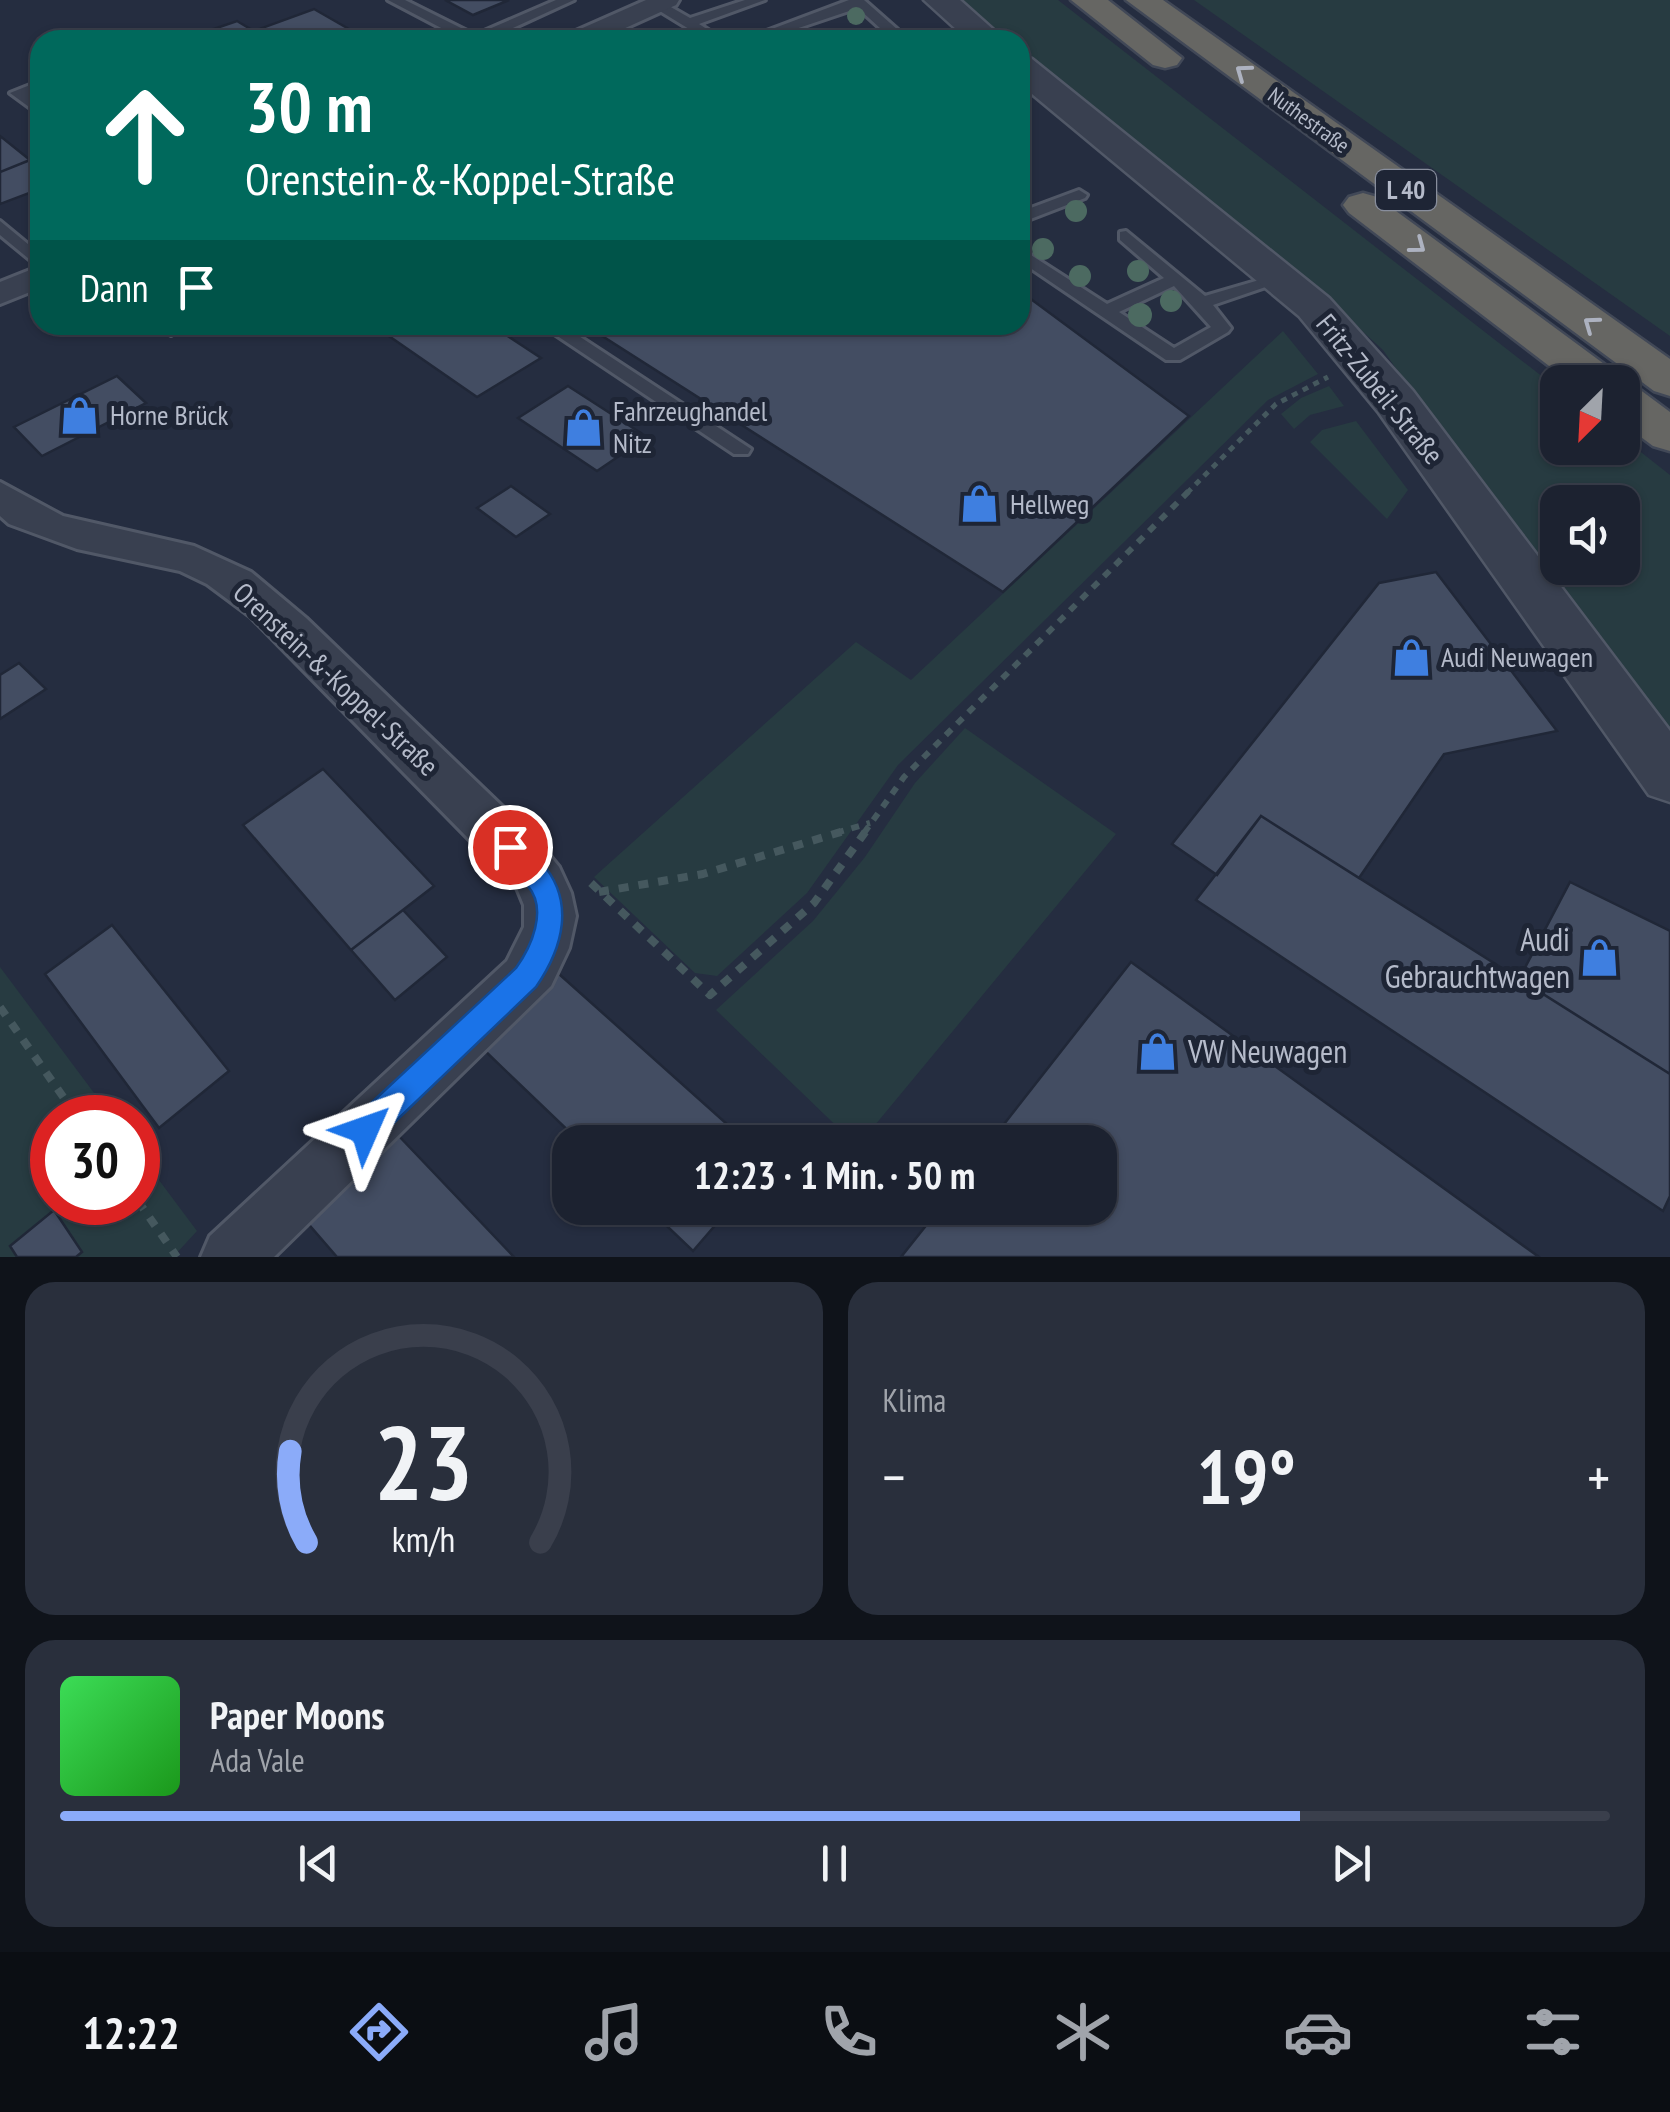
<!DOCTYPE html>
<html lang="de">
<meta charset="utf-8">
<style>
body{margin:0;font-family:"PT Sans Narrow",sans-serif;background:#292f3c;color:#f1f3f6;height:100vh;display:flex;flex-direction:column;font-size:38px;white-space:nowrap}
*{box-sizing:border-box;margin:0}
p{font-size:32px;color:#a0a4ab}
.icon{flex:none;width:55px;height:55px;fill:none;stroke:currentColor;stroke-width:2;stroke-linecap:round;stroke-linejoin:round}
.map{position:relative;height:1257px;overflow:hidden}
.details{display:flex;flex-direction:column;gap:25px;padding:25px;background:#0f131a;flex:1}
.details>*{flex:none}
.top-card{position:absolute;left:30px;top:30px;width:1000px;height:305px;border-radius:30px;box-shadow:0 2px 8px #0004,0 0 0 2px #3a3f4c;background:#00695c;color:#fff;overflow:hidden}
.needle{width:65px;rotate:204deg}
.fabs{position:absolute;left:1540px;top:365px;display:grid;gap:20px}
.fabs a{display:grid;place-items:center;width:100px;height:100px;border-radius:20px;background:#1c2230;box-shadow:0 2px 8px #0004,0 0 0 2px #3a3f4c;font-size:50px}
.speed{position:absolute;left:30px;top:1095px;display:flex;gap:20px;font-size:50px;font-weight:700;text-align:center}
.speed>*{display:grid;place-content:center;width:130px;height:130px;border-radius:50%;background:#1c2230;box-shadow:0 2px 8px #0004,0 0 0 2px #3a3f4c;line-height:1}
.speed .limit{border:15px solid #d22;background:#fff;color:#111}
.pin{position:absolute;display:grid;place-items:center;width:85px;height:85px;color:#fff;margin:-42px;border:5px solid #fff;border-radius:50%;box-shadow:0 2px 10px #0007}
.me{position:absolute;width:110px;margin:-55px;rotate:47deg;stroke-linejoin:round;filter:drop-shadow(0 0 8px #0008)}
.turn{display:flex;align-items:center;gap:35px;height:210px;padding:0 50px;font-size:45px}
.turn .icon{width:130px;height:130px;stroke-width:2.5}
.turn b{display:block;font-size:70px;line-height:85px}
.then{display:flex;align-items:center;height:95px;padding:0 50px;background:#0003;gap:20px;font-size:38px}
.big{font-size:75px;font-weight:700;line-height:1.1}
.details .widget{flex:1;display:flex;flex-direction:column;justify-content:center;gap:15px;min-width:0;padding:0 35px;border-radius:30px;background:#292f3c}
.details .dial{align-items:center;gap:0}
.dial svg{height:260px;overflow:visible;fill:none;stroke:#3a3f4c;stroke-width:7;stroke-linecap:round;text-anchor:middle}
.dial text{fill:#f1f3f6;stroke:none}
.song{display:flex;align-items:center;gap:30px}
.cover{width:120px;height:120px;border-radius:15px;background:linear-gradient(135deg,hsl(130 70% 55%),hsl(120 70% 35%))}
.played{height:10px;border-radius:5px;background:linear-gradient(90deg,#8babf9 80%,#3a3f4c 80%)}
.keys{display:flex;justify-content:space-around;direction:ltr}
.heat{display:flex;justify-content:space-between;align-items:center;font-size:55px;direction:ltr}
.details .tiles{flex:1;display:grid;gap:25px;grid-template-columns:1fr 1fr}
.widget:last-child{grid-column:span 2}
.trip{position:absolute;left:552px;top:1125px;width:565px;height:100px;border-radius:30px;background:#1c2230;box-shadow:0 2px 8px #0004,0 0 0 2px #3a3f4c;font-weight:700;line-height:100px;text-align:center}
.menu{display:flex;height:160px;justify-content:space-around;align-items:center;background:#0b0e13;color:#a0a4ab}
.menu .icon{width:70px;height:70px}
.menu .on{color:#8babf9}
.menu b{font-size:45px;color:#f1f3f6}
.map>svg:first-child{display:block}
</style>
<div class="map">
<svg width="1670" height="1257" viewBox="0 0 1670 1257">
<rect width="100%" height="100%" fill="#252d40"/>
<path fill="#273b41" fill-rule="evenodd" d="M960,0H1058L1557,388L1558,448H1622L1623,438L1670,475V730L1481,489L1383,350L1304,278L1020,49V40H1009ZM1558,502H1622V568H1558Z
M1194,0H1670V336Z
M1283,331L1318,374L1268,400L898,765L807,893L717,976L695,973L594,877L856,642L911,680Z
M1329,386L1344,406L1310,415L1294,429L1281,414L1301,398Z
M1356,421L1408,490L1387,519L1310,442L1322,430Z
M965,728L1116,834L861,1142H853L716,1010L813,921L865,857L915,783Z
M0,967L112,1117L52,1118V1202H138V1152L197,1231L173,1257H0Z"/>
<path fill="#434d62" stroke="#202737" stroke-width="2.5" d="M445,0H509L473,15Z
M314,9L368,40H198L193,36L237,21L254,31Z
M0,136L30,160L0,172Z
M30,160L40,168V189L0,204V172Z
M1020,291L1189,416L1003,592L585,325H1020Z
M373,325H491L541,358L477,397Z
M117,376L146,403L42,456L14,427Z
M568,386L647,437L597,471L518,418Z
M511,486L550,514L516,537L477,508Z
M1436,572L1557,731L1444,754L1359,878L1261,816L1217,875L1172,844L1379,583Z
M19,663L46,689L0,719V675Z
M323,769L434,886L351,950L243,825Z
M1261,816L1670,1074V1196L1663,1211L1196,900Z
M1570,882L1670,931V1074L1519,979Z
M403,910L447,957L395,1000L351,950Z
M112,925L229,1071L159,1128L45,974Z
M1131,962L1539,1257H901L940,1208H1100V1142H990Z
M559,974L747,1142H580L482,1048Z
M396,1133L514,1257H337L305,1220Z
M648,1208H730L693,1251Z
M54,1210L82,1252L76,1257H17L10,1246Z"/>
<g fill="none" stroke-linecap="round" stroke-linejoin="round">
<defs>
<path id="service" d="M388,0H405L475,35L556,0H574L487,40H464Z
M745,0H765L699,24L724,40H707L650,5L662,2L690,18Z
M849,0H864L898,30L875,40H855L881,29L858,8L763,40H743Z
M40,81V90L28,94L40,104V115L10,93Z
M1079,190L1087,195L1085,198L1020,223V212Z
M0,221L40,254V268L0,235Z
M1126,231L1205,296L1280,274L1289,279L1213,305L1231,328L1228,332L1180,360H1166L1020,261V248L1107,304L1164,278L1120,240V232ZM1174,286L1211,327L1174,348L1119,312Z
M157,325H177L180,329L171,335Z
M541,325H562L751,449L748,454H734Z"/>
<path id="minor" d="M646,0H679L676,5L599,40H565L569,34Z
M40,266V288L0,304V282Z
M0,482L63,516L194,546L251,572L306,618L535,838L559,867L571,893L576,916L569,948L551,986L274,1257H201L210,1236L507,961L524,927V905L517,888L250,616L207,584L180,571L77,549L9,524L0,516Z"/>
<path id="tertiary" d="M924,0H960L1005,40H968Z
M1020,56L1032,59L1329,298L1413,391L1670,731V802L1649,795L1379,413L1299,316L1020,84Z"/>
<path id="trunk" d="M1071,0H1108L1182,58L1177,65L1165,68L1153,65Z
M1126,0H1163L1670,359V396L1654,391Z
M1363,193L1377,197L1615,372L1622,382H1570L1349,213L1343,205L1349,197Z
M1622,385L1639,389L1670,412V451L1653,446L1622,423Z"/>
</defs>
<use href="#service" stroke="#515867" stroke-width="6"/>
<use href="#minor" stroke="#515867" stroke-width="6"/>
<use href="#tertiary" stroke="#515867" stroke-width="5"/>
<use href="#trunk" stroke="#414857" stroke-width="5"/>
<path stroke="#45585e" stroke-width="5" stroke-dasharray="6 6" stroke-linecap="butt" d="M1187,493L1276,404L1328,377"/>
<path stroke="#45585e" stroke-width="6" stroke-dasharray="8 8" stroke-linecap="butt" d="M836,833L870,823
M864,833L904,777L1190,490"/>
<path stroke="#45585e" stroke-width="8" stroke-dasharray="10 10" stroke-linecap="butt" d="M591,883L710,995L814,903L866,831
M599,892L703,874L844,831
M0,1007L78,1118
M138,1201L177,1257"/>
<use href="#service" fill="#394050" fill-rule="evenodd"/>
<use href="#minor" fill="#394050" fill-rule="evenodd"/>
<use href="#tertiary" fill="#394050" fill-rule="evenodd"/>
<use href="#trunk" fill="#666663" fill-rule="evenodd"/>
</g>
<g fill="#4c6a61">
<circle cx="856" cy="16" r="9"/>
<circle cx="1076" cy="211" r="11"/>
<circle cx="1043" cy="249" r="11"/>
<circle cx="1138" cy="271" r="11"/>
<circle cx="1080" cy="276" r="11"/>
<circle cx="1171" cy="301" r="11"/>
<circle cx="1140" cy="315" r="12"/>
</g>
<defs><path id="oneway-chevron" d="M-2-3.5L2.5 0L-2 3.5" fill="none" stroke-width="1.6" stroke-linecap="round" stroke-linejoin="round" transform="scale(2.5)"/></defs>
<g stroke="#adb2c0">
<use href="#oneway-chevron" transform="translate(1243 72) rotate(-144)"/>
<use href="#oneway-chevron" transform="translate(1418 246) rotate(37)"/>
<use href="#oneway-chevron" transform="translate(1591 324) rotate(-144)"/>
</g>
<path fill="#1a73e8" stroke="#114b97" stroke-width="2.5" d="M510,836C524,841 531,852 541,862C576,901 563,948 536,987L375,1141L365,1145L354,1141L350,1130L354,1119L516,968C531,947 548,910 528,886C518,873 505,862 497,847L501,839Z"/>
<defs>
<symbol id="shop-bare" viewBox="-9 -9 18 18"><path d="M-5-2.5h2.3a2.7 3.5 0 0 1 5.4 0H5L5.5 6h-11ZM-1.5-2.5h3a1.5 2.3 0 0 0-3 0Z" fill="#3f7fe0" stroke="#1e2535" stroke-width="2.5" paint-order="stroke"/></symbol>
</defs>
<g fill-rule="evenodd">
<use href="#shop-bare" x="52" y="388" width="55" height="55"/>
<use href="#shop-bare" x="556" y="400" width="55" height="55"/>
<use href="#shop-bare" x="952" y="476" width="55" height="55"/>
<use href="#shop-bare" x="1384" y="630" width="55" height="55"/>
<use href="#shop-bare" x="1572" y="930" width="55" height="55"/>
<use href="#shop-bare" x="1130" y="1024" width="55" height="55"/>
</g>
<g text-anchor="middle" stroke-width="10" stroke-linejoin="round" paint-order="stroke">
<g font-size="22" fill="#b5bbca" stroke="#1e2535">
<text transform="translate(1309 120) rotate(36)" y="8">Nuthestraße</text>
</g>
<rect fill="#1e2535" stroke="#888e9d" stroke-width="2.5" x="1376" y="170" width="60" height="40" rx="8"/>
<g font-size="25" font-weight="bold" fill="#b5bbca">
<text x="1406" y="199">L 40</text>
</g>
<g font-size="28" fill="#b5bbca" stroke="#1e2535">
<text transform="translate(1380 389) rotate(51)" y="10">Fritz-Zubeil-Straße</text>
<text transform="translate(336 679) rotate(43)" y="10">Orenstein-&amp;-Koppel-Straße</text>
</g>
<g font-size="28" fill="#b5bbca" stroke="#1e2535" text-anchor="start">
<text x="613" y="421">Fahrzeughandel<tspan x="613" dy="32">Nitz</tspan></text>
<text x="110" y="425">Horne Brück</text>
<text x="1010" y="514">Hellweg</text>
<text x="1441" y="667">Audi Neuwagen</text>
</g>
<g font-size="32" fill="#b5bbca" stroke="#1e2535" text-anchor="end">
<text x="1570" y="951">Audi<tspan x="1570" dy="37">Gebrauchtwagen</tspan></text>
<text x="1188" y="1063" text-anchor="start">VW Neuwagen</text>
</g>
</g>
</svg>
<div class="fabs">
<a><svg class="needle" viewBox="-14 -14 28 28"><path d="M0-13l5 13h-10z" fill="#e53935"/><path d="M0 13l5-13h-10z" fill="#a0a4ab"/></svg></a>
<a><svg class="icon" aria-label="sound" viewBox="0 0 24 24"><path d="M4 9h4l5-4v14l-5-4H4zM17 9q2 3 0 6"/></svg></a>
</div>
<div class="speed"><div class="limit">30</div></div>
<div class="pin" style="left:510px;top:847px;background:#d93025"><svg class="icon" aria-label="arrive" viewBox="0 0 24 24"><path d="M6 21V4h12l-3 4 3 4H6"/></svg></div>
<svg class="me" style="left:365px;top:1130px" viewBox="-20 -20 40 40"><path d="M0-17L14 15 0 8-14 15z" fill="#1a73e8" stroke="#fff" stroke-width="4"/></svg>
<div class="trip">12:23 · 1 Min. · 50 m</div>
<div class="top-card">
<div class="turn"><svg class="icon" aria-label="ahead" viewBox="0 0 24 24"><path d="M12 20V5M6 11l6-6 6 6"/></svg><div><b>30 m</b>Orenstein-&amp;-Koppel-Straße</div></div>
<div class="then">Dann<svg class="icon" aria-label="arrive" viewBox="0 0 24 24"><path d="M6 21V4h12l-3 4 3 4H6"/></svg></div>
</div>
</div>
<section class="details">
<div class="tiles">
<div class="widget dial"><svg viewBox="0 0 100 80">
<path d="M14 69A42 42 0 1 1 86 69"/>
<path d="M14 69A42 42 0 0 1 9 41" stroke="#8babf9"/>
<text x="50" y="56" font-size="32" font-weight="700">23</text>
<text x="50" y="72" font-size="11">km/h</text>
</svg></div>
<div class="widget"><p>Klima</p>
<div class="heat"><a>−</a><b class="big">19°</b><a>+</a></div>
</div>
<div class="widget">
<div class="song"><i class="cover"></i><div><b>Paper Moons</b><p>Ada Vale</p></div></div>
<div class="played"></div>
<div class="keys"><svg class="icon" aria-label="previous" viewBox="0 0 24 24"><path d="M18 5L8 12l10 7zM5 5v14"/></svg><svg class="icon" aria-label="pause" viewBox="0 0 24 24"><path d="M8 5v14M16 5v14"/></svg><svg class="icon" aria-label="next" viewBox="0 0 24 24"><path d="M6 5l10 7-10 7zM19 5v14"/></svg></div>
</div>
</div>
</section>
<nav class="menu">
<b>12:22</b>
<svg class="icon on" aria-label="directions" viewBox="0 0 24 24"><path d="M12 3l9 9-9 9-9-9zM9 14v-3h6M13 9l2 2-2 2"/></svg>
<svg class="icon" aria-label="music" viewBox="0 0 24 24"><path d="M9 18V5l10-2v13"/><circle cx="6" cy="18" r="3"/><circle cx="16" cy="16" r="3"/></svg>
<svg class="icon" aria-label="phone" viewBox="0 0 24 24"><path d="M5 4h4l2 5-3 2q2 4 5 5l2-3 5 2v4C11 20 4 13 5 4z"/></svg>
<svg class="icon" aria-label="climate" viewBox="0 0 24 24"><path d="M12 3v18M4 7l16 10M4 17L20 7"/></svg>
<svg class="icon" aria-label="car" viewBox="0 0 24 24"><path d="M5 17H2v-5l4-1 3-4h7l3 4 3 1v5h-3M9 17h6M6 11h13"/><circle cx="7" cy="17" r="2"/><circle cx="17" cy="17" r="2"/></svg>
<svg class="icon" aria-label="filters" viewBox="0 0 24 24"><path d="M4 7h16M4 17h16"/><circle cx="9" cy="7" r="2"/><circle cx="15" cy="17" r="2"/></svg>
</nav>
